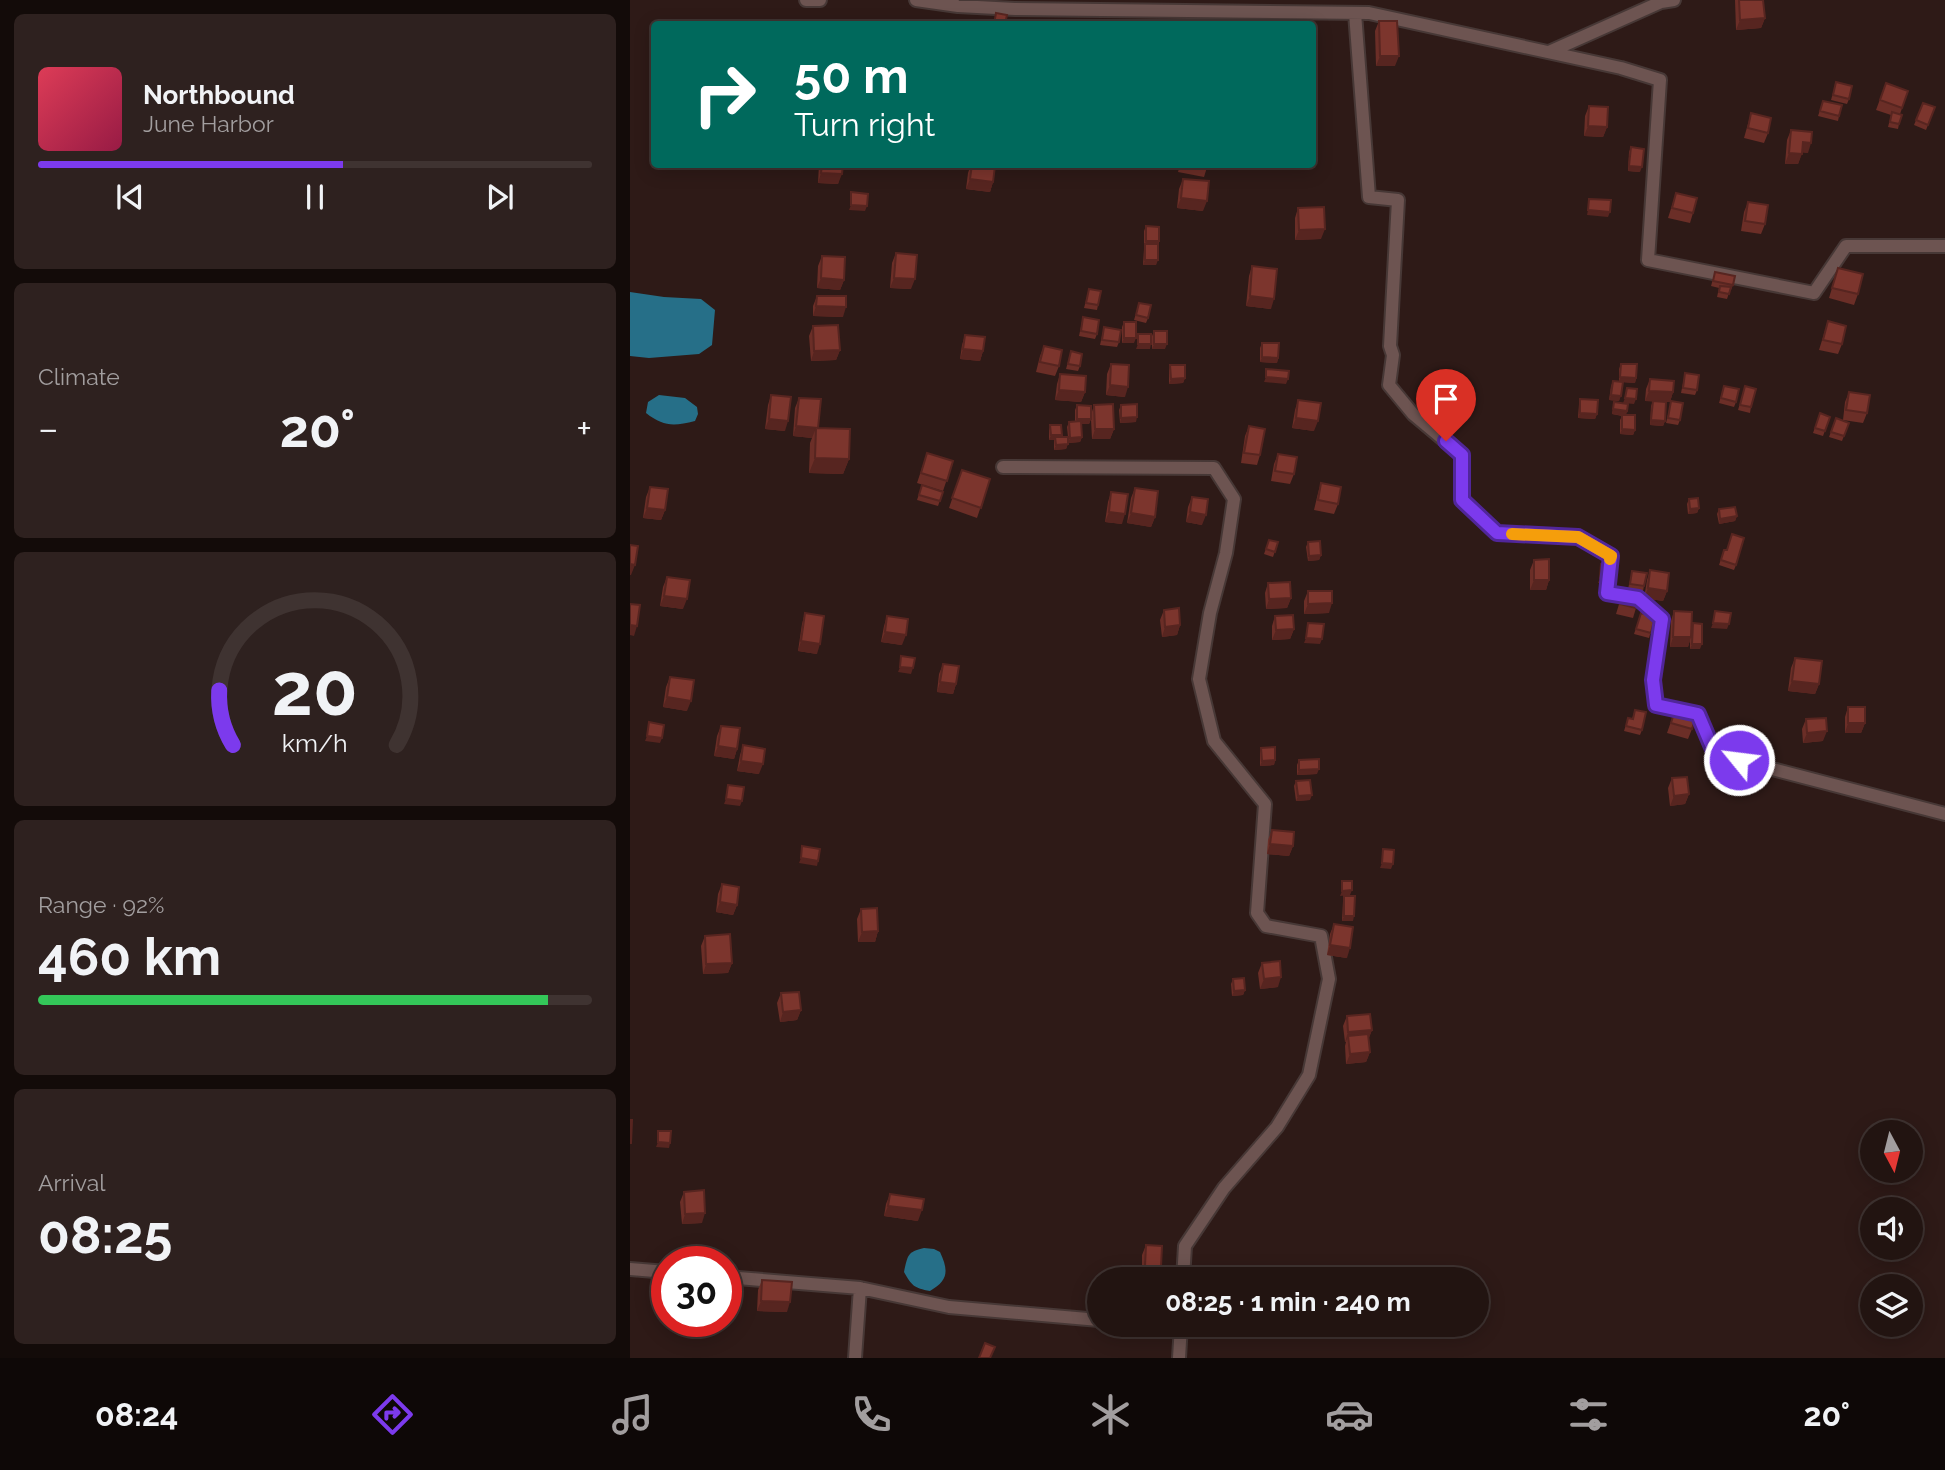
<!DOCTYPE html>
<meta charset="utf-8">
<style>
body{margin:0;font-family:Raleway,sans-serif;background:#2e211f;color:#f1f3f6;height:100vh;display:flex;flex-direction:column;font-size:26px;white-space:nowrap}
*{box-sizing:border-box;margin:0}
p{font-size:23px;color:#a29e9f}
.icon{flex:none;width:38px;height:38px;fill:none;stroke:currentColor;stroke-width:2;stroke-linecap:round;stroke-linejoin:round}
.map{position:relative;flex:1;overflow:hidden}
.details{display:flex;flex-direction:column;gap:14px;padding:14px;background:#130b09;width:630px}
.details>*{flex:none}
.top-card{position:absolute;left:21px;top:21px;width:665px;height:147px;border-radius:7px;box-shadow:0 4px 18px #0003,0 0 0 2px #3f3331;background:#00695c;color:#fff;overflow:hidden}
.needle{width:46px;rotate:173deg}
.controls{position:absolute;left:1230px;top:1120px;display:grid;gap:14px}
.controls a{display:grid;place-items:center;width:63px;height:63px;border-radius:50%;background:#221411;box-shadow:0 4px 18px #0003,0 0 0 2px #3f3331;font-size:35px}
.speed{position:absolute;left:21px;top:1246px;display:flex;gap:14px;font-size:35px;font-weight:700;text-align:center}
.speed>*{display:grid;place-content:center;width:91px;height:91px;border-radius:50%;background:#221411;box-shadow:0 4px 18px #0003,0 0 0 2px #3f3331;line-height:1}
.speed .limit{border:10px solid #d22;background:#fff;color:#111}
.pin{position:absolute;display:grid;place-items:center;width:60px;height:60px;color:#fff;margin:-72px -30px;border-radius:50% 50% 50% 0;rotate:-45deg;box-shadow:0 0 7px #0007}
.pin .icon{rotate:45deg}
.me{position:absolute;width:77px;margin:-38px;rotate:299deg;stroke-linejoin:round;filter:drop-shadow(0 0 5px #0008)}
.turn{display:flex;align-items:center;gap:24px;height:147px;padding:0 28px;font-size:32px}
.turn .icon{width:91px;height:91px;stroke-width:2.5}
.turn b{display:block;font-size:49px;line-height:60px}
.big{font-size:52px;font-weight:700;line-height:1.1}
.details .card{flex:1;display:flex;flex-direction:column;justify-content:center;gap:10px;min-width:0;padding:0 24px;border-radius:10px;background:#2e211f}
.details .dial{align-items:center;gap:0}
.dial svg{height:182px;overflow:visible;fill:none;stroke:#3f3331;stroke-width:7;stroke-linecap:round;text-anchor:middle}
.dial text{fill:#f1f3f6;stroke:none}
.song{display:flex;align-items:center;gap:21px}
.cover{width:84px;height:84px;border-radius:10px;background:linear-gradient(135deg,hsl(350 70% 55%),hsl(340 70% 35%))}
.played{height:7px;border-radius:4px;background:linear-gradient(90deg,#7c3aed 55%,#3f3331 55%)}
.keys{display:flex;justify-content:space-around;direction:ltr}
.heat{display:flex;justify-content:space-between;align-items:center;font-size:38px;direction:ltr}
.charge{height:10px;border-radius:5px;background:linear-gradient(90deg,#34c759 92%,#3f3331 0)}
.trip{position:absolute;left:457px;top:1267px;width:402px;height:70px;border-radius:35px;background:#221411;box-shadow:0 4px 18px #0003,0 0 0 2px #3f3331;font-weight:700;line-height:70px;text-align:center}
.dock{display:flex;height:112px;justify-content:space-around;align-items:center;background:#0e0807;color:#a29e9f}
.dock .icon{width:49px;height:49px}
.dock .on{color:#7c3aed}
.dock b{font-size:32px;color:#f1f3f6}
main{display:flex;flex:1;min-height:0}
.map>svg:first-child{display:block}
</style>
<main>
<section class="details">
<div class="card">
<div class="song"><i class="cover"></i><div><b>Northbound</b><p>June Harbor</p></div></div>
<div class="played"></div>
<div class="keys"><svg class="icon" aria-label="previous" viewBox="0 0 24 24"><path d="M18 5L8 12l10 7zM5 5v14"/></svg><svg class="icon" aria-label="pause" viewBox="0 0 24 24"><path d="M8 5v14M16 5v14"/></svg><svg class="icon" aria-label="next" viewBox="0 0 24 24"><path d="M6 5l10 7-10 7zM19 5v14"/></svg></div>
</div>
<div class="card"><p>Climate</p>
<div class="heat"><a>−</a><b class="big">20°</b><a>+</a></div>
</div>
<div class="card dial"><svg viewBox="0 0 100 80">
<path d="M14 69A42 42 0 1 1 86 69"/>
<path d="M14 69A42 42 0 0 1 8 45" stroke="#7c3aed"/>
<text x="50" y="56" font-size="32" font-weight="700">20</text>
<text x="50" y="72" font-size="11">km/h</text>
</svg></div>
<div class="card"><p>Range · 92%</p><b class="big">460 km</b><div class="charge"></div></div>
<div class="card"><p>Arrival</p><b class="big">08:25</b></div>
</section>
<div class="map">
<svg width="1315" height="1358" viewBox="0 0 1315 1358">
<rect width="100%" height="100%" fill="#2e1a17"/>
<path fill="#266f88" d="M0,292L34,297L71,299L85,310L82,345L69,354L19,358L0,356Z
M29,395L55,398L67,407L68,414L65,421C44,426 34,427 16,413L18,402Z
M294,1248L304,1249L310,1252C319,1271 318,1281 300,1291C284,1288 282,1286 274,1272C278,1255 277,1252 294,1248Z"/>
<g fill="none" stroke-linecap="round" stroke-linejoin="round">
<defs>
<path id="minor" d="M176,0H190
M286,0L328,6L385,9L739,13L991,68L1030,80L1018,260L1184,293L1216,246H1315
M725,13L739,197L768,200L760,346L763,355L759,385L783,414L832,455V500L867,533L948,537L981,556L977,593L1008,598L1032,619L1023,680L1026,705L1068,714L1085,754L1315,814
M919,52L1031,2L1044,0
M373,467L584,468L604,499L596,553L580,613L569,679L584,741L635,804L627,913L636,926L691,936L699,979L679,1075L647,1127L594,1188L555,1246L553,1279
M0,1269L37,1272
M96,1277L230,1288L319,1307L469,1320
M525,1325L551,1327
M225,1358L230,1288
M549,1358L551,1325"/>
</defs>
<use href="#minor" stroke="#473836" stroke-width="16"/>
<use href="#minor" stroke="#6d5451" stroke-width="12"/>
</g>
<path fill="#6b2e27" d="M1105,0H1109L1135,18L1131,28L1106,30Z
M749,21L765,66H746L745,31Z
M1206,82L1219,99L1217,104L1201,100Z
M1256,83L1278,91L1270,114L1269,124L1268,129L1258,127L1261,115L1246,110Z
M1193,101L1209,116L1208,121L1188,116Z
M1293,103L1305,107L1296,130L1284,125Z
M959,106L977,127L973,137L954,136L955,116Z
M1121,113L1138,133L1134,143L1114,138Z
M1161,130L1178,153L1172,152L1168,164H1155L1157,140Z
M1001,147L1010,172L998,171L999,152Z
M189,164H213L208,184L188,183Z
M341,164L363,182L360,192L336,189L338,173Z
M550,164H578L574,177L548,172Z
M553,179L573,211L547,208L549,189Z
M1046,193L1063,213L1060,223L1038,218Z
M1118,202L1135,224L1131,234L1111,231L1114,212Z
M668,208L691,239L665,240V218Z
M516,226L529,241L526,265H513L514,249L515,246H514V231Z
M266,253L281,289L260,288L262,263Z
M192,256L214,280L210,290L187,288L188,266Z
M622,266L641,309L616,306L619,276Z
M1208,268L1228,294L1224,305L1199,298Z
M1085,272L1103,285L1101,290H1100L1097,299L1087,297L1089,288L1081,286Z
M459,289L468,305L467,310L454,308Z
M187,296L213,317L183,316V306Z
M509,303L518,318L516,323L504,320Z
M453,317L467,334L465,339L449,336Z
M1198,321L1212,344L1208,354L1189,350Z
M494,322L504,343H492V327Z
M183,326L210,350L206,360L181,361L179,336Z
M474,327L489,342L487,347L470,345Z
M524,331L535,349H522V336Z
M335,335L353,351L350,361L330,359L332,345Z
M632,343L648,358L647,363L630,362V348Z
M414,346L429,366L425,376L406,372L410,356Z
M441,351L450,366L448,371L436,369Z
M481,364L495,397L476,395L477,374Z
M991,364L1006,378L1005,383L993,382L989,401L979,400L981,386L983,381H989V369Z
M540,365L555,378L553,383L539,384V370Z
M1055,373L1067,390L1065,395L1051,393Z
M430,374L455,392L451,402L425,400L427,384Z
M1020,379L1043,392L1040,402L1015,401L1016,389Z
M1094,386L1106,402L1104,407L1089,403Z
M1115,386L1121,407L1120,413L1108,410Z
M1219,392L1237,413L1233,423L1213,420L1215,402Z
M141,395L155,431L135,429L138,405Z
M169,398L188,428L219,459L213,474L179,473L180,443L182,438L163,436L165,408Z
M950,399L967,414L965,419L948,418L949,404Z
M668,400L684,431L662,428L665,410Z
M1023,401L1035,421L1033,426L1020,425L1021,406Z
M1041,401L1050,420L1048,425L1036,423Z
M984,402L997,411L996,415L1005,430L1003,435L990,434V420L992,416L982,414Z
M447,405L461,415L464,405L484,429L480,439H462L461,419L459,424H451L452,437L450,442L438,443L436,449L424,450V440H419V430L420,425L431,437H438L437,427L439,422H445V410Z
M491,405L506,422L490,423L489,410Z
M1190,413L1200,417L1193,436L1183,433Z
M1206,418L1219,423L1212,441L1199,437Z
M619,426L630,455L627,465L611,463L615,436Z
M297,453L323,461L313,491L287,483Z
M648,454L664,474L660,484L641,481L644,464Z
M332,470L360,479L347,518L319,508Z
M691,483L708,504L704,514L684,510L688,493Z
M292,485L313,492L308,506L287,500Z
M20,487L35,510L31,520L13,518L16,497Z
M505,488L525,517L521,527L497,523L501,498Z
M481,492L492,524L475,522L478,502Z
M562,497L572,525L556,522L558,507Z
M1059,499L1069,508L1067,513L1058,514L1057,504Z
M1089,509L1107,516L1105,521L1089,524L1087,514Z
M639,540L648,542L643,557L634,554Z
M678,542L691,555L689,560L678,561L676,547Z
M1094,550L1106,565L1104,570L1089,565Z
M904,560L919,580L916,590H900V570Z
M1020,570L1037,591L1033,601L1014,598L1017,580Z
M1002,571L1014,586L1013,591L998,589Z
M37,577L53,609L30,606L33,587Z
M638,583L661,598L657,608L636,609L635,593Z
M994,588L1006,608L1003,618L986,614Z
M678,591L699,613L674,614V601Z
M534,610L550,625L547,635L532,637L530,620Z
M1044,611L1062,626L1070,649H1060V640L1058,647H1040L1041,621Z
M175,613L187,654L168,651L172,624Z
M1011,613L1025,617L1019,638L1004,634Z
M257,616L272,645L251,642L254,626Z
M645,616L664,629L660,639L642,640V626Z
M1165,658L1189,684L1185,694L1158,691L1161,668Z
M313,664L326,684L323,694L307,692L309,674Z
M40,677L57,711L33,707L36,687Z
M1218,707L1235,723L1231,733H1215V717Z
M1005,710L1012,730L1010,735L994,731L998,718L1002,719Z
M1045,710L1062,729L1058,739L1037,733Z
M1176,719L1193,741L1173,743L1172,729Z
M91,726L107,749L104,759L84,756L87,736Z
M113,745L129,774L107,771L110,755Z
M631,748L645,760L644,765L630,766V753Z
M669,760L687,774L667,775V765Z
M1042,778L1059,794L1055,804L1040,806L1038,788Z
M666,781L680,800L666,801L664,786Z
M642,830L663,846L659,856L637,854L638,840Z
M92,884L107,905L103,915L86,912L88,894Z
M714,896L723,921H712L713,901Z
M231,909L248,931L245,942H228L227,919Z
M704,924L717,958L697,955L700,934Z
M75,936L102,963L98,973L73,974L71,946Z
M632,963L648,987L630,989L628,973Z
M603,979L615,990L613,995L602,996L601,984Z
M151,993L171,1010L167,1020L150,1022L147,1003Z
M717,1016L742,1030L738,1040L740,1052L736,1062L716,1064L715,1046L716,1042H715L713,1026Z
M54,1192L72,1223L52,1224L50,1202Z
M260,1194L288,1221L254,1216L256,1204Z
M516,1245L531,1267L528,1277L512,1276V1255Z
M132,1280L157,1312L127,1311L128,1290Z"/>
<path fill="#572520" d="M1135,18L1131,28L1106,30L1110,20Z
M750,56H769L765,66H746Z
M958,126L977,127L973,137L954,136Z
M1173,142L1181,143L1178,153L1169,152Z
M1159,153L1172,154L1168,164H1155Z
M999,166L1012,167L1010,172L998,171Z
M191,173L212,174L208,184L188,183Z
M340,179L363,182L360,192L336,189Z
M551,198L577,201L573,211L547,208Z
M221,205L237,206L235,211L219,210Z
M958,210L980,212L978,217L957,215Z
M695,229L691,239L665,240L669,230Z
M516,241H529L527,246H514Z
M515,260H528L526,265H513Z
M191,278L214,280L210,290L187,288Z
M264,278L285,279L281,289L260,288Z
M620,296L644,299L641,309L616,306Z
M186,306L216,307L213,317L183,316Z
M494,338H506L504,343H492Z
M508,344H521L520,349H506Z
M524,344H537L535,349H522Z
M333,349L353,351L350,361L330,359Z
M210,350L206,360L181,361L184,351Z
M632,357L648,358L647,363L630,362Z
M636,377L658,379L656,384L634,382Z
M990,377L1006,378L1005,383L989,382Z
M555,378L553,383L539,384L541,379Z
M480,385L498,387L495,397L476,395Z
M429,390L455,392L451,402L425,400Z
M1019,391L1043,392L1040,402L1015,401Z
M981,395L991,396L989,401L979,400Z
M995,398L1006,399L1004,404L993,403Z
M983,409L997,411L995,416L982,414Z
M950,413L967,414L965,419L948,418Z
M507,417L506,422L490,423L491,418Z
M666,418L688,421L684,431L662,428Z
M139,419L158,421L155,431L135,429Z
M447,419H461L459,424H445Z
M1021,420L1035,421L1033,426L1020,425Z
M166,426L186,428L182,438L163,436Z
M465,429H484L480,439H462Z
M992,429L1005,430L1003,435L990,434Z
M421,435H432L430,440L425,437L424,440H419Z
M452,437L450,442L438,443L440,438Z
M438,444L436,449L424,450L426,445Z
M185,458L219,459L213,474L179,473Z
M17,508L35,510L31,520L13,518Z
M1069,508L1067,513L1058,514L1060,509Z
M479,512L495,514L492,524L475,522Z
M560,512L576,515L572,525L556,522Z
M501,513L525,517L521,527L497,523Z
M1107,516L1105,521L1089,524L1090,519Z
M691,555L689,560L678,561L679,556Z
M0,564L5,565L1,575H0Z
M970,578H978L976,583H968Z
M904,580H919L916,590H900Z
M1018,588L1037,591L1033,601L1014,598Z
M34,596L57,599L53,609L30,606Z
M661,598L657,608L636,609L639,599Z
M702,603L699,613L674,614L678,604Z
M1083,623L1099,624L1097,629L1081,628Z
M0,625L7,626L4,636L0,635Z
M550,625L547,635L532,637L535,627Z
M664,629L660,639L642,640L646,630Z
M255,632L276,635L272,645L251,642Z
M1043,637H1061L1058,647H1040Z
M676,638L692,639L690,644L674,643Z
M171,641L190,644L187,654L168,651Z
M1062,644H1072L1070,649H1060Z
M270,667L283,668L281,674L268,672Z
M1162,681L1189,684L1185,694L1158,691Z
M310,682L326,684L323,694L307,692Z
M37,697L61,701L57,711L33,707Z
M1218,723H1235L1231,733H1215Z
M1197,731L1193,741L1173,743L1177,733Z
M17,736L32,738L30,743L15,741Z
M88,746L107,749L104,759L84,756Z
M645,760L644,765L630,766L632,761Z
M111,761L133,764L129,774L107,771Z
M689,769L687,774L667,775L669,770Z
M1059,794L1055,804L1040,806L1044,796Z
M682,795L680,800L666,801L668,796Z
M96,799L112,801L110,806L94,804Z
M640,844L663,846L659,856L637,854Z
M171,858L188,861L187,866L169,863Z
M752,863L763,864L761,869L750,868Z
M722,890L720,895L710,896L712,891Z
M90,902L107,905L103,915L86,912Z
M714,916H724L723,921H712Z
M248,931L245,942H228L232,932Z
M700,945L720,948L717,958L697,955Z
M102,963L98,973L73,974L76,964Z
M651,977L648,987L630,989L634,979Z
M615,990L613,995L602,996L604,991Z
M171,1010L167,1020L150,1022L153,1012Z
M742,1030L738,1040L718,1036L716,1042H715L718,1032Z
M740,1052L736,1062L716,1064L720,1054Z
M28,1142L40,1143L39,1148L26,1147Z
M258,1206L292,1210L288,1221L254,1216Z
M75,1213L72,1223L52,1224L55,1214Z
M515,1266L531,1267L528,1277L512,1276Z
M131,1301L160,1302L157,1312L127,1311Z"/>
<path fill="#7c352d" stroke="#572520" stroke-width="2" d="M1109,0H1133L1135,18L1110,20Z
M366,13L377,15L375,24H364Z
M749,21H767L769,56H750Z
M1206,82L1222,86L1219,99L1203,95Z
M1256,83L1278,91L1272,108L1250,100Z
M1193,101L1212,105L1209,116L1190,111Z
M1293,103L1305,107L1298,125L1286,120Z
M959,106L978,107L977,127L958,126Z
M1262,112L1272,115L1269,124L1260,122Z
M1121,113L1141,118L1138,133L1118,128Z
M1161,130L1182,132L1181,143L1173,142L1172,154L1159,153Z
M1001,147L1014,149L1012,167L999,166Z
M192,164H213L212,174L191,173Z
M342,164L365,166L363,182L340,179Z
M553,179L579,181L577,201L551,198Z
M221,192L238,194L237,206L221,205Z
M1046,193L1067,198L1063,213L1042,208Z
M959,199L981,200L980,212L958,210Z
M1118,202L1138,205L1135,224L1115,221Z
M694,207L695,229L669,230L668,208Z
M516,226L529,227V241H516Z
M515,244H528V260H515Z
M266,253L287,255L285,279L264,278Z
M192,256L215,257L214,280L191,278Z
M622,266L647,269L644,299L620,296Z
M1208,268L1233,274L1228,294L1202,288Z
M1085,272L1105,276L1103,285L1083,281Z
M1090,286L1101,287L1099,294L1089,292Z
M459,289L471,291L468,305L456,303Z
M187,296H216V307L186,306Z
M509,303L521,305L518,318L506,315Z
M453,317L469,320L467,334L451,331Z
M1198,321L1216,326L1212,344L1193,340Z
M494,322H506V338H494Z
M208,325L210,350L184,351L183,326Z
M474,327L491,330L489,342L472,340Z
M524,331H537V344H524Z
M508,334H521V344H508Z
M335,335L355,337L353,351L333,349Z
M632,343H649L648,358L632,357Z
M414,346L432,350L429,366L410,362Z
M441,351L452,354L450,366L438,364Z
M481,364L499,365L498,387L480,385Z
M991,364H1007L1006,378L990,377Z
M540,365H555V378L541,379Z
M636,369L659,371L658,379L636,377Z
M1055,373L1069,375L1067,390L1053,388Z
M430,374L456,376L455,392L429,390Z
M1020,379L1044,381L1043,392L1019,391Z
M983,381L993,382L991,396L981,395Z
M1094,386L1109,389L1106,402L1091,398Z
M1115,386L1126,389L1121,407L1110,405Z
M997,388L1007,389L1006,399L995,398Z
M1219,392L1240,395L1237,413L1216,410Z
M141,395L161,397L158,421L139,419Z
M169,398L191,399L188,428L166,426Z
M950,399L968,400L967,414L950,413Z
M668,400L691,403L688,421L666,418Z
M1023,401L1036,402L1035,421L1021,420Z
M1041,401L1053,403L1050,420L1038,418Z
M984,402L998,404L997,411L983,409Z
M483,404L484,429H465L464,405Z
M507,404V417L491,418V405Z
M447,405L461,406V419H447Z
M1190,413L1200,417L1195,431L1185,428Z
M992,415H1005V430L992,429Z
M1206,418L1219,423L1214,436L1201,432Z
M451,421L452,437L440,438L439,422Z
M420,425H431L432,435H421Z
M619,426L635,429L630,455L614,453Z
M186,428L220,429L219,459L185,458Z
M425,437H438V444L426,445Z
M297,453L323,461L317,481L291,473Z
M648,454L667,457L664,474L645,471Z
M332,470L360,479L351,508L322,498Z
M691,483L711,487L708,504L688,500Z
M292,485L313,492L310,501L289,495Z
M20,487L38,489L35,510L17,508Z
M505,488L528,491L525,517L501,513Z
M481,492L498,494L495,514L479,512Z
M562,497L578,499L576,515L560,512Z
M1068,498L1069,508L1060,509L1059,499Z
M1105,507L1107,516L1090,519L1089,509Z
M1102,534L1114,538L1106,565L1091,560L1094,550H1097Z
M639,540L648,542L645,552L636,549Z
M690,541L691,555L679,556L678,542Z
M0,545L8,546L5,565L0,564Z
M919,559V580H904V560Z
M971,564L980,565L978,578H970Z
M1020,570L1039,573L1037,591L1018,588Z
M1002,571L1017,573L1014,586L1000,584Z
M37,577L60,580L57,599L34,596Z
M660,582L661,598L639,599L638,583Z
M994,588L1010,593L1006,608L990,604Z
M678,591H702V603L678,604Z
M0,604L10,605L7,626L0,625Z
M549,608L550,625L535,627L534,610Z
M1044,611L1062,612L1061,637H1043Z
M1085,611L1101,613L1099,624L1083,623Z
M175,613L194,616L190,644L171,641Z
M1011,613L1025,617L1021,633L1006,629Z
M663,615L664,629L646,630L645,616Z
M257,616L278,619L276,635L255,632Z
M678,623L694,624L692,639L676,638Z
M1063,623L1072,624V644H1062Z
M271,656L285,658L283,668L270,667Z
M1165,658L1192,661L1189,684L1162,681Z
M313,664L329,666L326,684L310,682Z
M40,677L64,680L61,701L37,697Z
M1218,707H1235V723H1218Z
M1005,710L1016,712L1012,730L996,726L998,718L1003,719Z
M1045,710L1066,716L1062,729L1041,723Z
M1196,718L1197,731L1177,733L1176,719Z
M19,722L34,725L32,738L17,736Z
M91,726L110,728L107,749L88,746Z
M113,745L135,749L133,764L111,761Z
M645,747V760L632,761L631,748Z
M689,759V769L669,770V760Z
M1057,777L1059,794L1044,796L1042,778Z
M680,780L682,795L668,796L666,781Z
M98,785L114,787L112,801L96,799Z
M642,830L664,832L663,846L640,844Z
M172,846L190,849L188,861L171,858Z
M753,849L764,850L763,864L752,863Z
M712,881H722V890L712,891Z
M92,884L109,887L107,905L90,902Z
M714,896H725L724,916H714Z
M247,908L248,931L232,932L231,909Z
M704,924L723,927L720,948L700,945Z
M100,934L102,963L76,964L75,936Z
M650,961L651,977L634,979L632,963Z
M614,978L615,990L604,991L603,979Z
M169,992L171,1010L153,1012L151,993Z
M740,1014L742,1030L718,1032L717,1016Z
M738,1034L740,1052L720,1054L718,1036Z
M0,1120H2L1,1143H0Z
M28,1131H41L40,1143L28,1142Z
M74,1190L75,1213L55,1214L54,1192Z
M260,1194L294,1199L292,1210L258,1206Z
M516,1245L532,1246L531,1267L515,1266Z
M132,1280L162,1282L160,1302L131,1301Z
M355,1343L365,1347L360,1358H349Z"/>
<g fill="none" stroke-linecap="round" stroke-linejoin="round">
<defs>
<path id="route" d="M816,441L832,455V500L867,533L948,537L981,556L977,593L1008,598L1032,619L1023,680L1026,705L1068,714L1085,754L1109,760"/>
</defs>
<use href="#route" stroke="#51269a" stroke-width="18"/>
<use href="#route" stroke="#7c3aed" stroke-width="12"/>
<path stroke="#f59e0b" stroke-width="12" d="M882,534L948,537L981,556L980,559"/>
</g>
</svg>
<div class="controls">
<a><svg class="needle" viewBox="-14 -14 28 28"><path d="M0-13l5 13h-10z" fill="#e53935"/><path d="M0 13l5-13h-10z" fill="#a29e9f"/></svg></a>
<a><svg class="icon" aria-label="sound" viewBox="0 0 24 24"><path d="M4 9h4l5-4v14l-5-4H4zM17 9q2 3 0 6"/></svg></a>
<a><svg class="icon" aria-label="layers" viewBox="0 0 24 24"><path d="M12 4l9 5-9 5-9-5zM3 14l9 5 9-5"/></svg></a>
</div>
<div class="speed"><div class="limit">30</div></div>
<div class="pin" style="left:816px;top:441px;background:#d93025"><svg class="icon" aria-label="arrive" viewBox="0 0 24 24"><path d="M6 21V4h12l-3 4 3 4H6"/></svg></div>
<svg class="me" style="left:1109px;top:760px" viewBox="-20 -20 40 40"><circle r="17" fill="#7c3aed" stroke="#fff" stroke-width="3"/><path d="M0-11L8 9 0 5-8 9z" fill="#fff"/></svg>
<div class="trip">08:25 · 1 min · 240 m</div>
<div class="top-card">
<div class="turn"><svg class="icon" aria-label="right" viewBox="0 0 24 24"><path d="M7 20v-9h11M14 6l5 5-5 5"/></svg><div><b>50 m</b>Turn right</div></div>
</div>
</div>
</main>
<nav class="dock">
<b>08:24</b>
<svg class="icon on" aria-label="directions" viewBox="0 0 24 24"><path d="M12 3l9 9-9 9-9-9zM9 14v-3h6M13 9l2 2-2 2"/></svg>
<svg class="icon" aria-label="music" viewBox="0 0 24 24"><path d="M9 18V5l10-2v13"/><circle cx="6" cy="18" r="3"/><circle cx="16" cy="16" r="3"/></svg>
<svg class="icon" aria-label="phone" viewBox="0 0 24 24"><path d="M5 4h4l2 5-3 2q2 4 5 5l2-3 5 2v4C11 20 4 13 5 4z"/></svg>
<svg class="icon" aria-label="climate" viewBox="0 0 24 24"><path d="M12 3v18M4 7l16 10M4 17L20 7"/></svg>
<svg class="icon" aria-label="car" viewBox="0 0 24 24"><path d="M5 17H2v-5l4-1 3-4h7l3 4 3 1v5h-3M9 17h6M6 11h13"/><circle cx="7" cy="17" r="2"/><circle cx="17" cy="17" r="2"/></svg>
<svg class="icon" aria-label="filters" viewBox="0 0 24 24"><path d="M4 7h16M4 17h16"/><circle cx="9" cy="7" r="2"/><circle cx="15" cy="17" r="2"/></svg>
<b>20°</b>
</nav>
